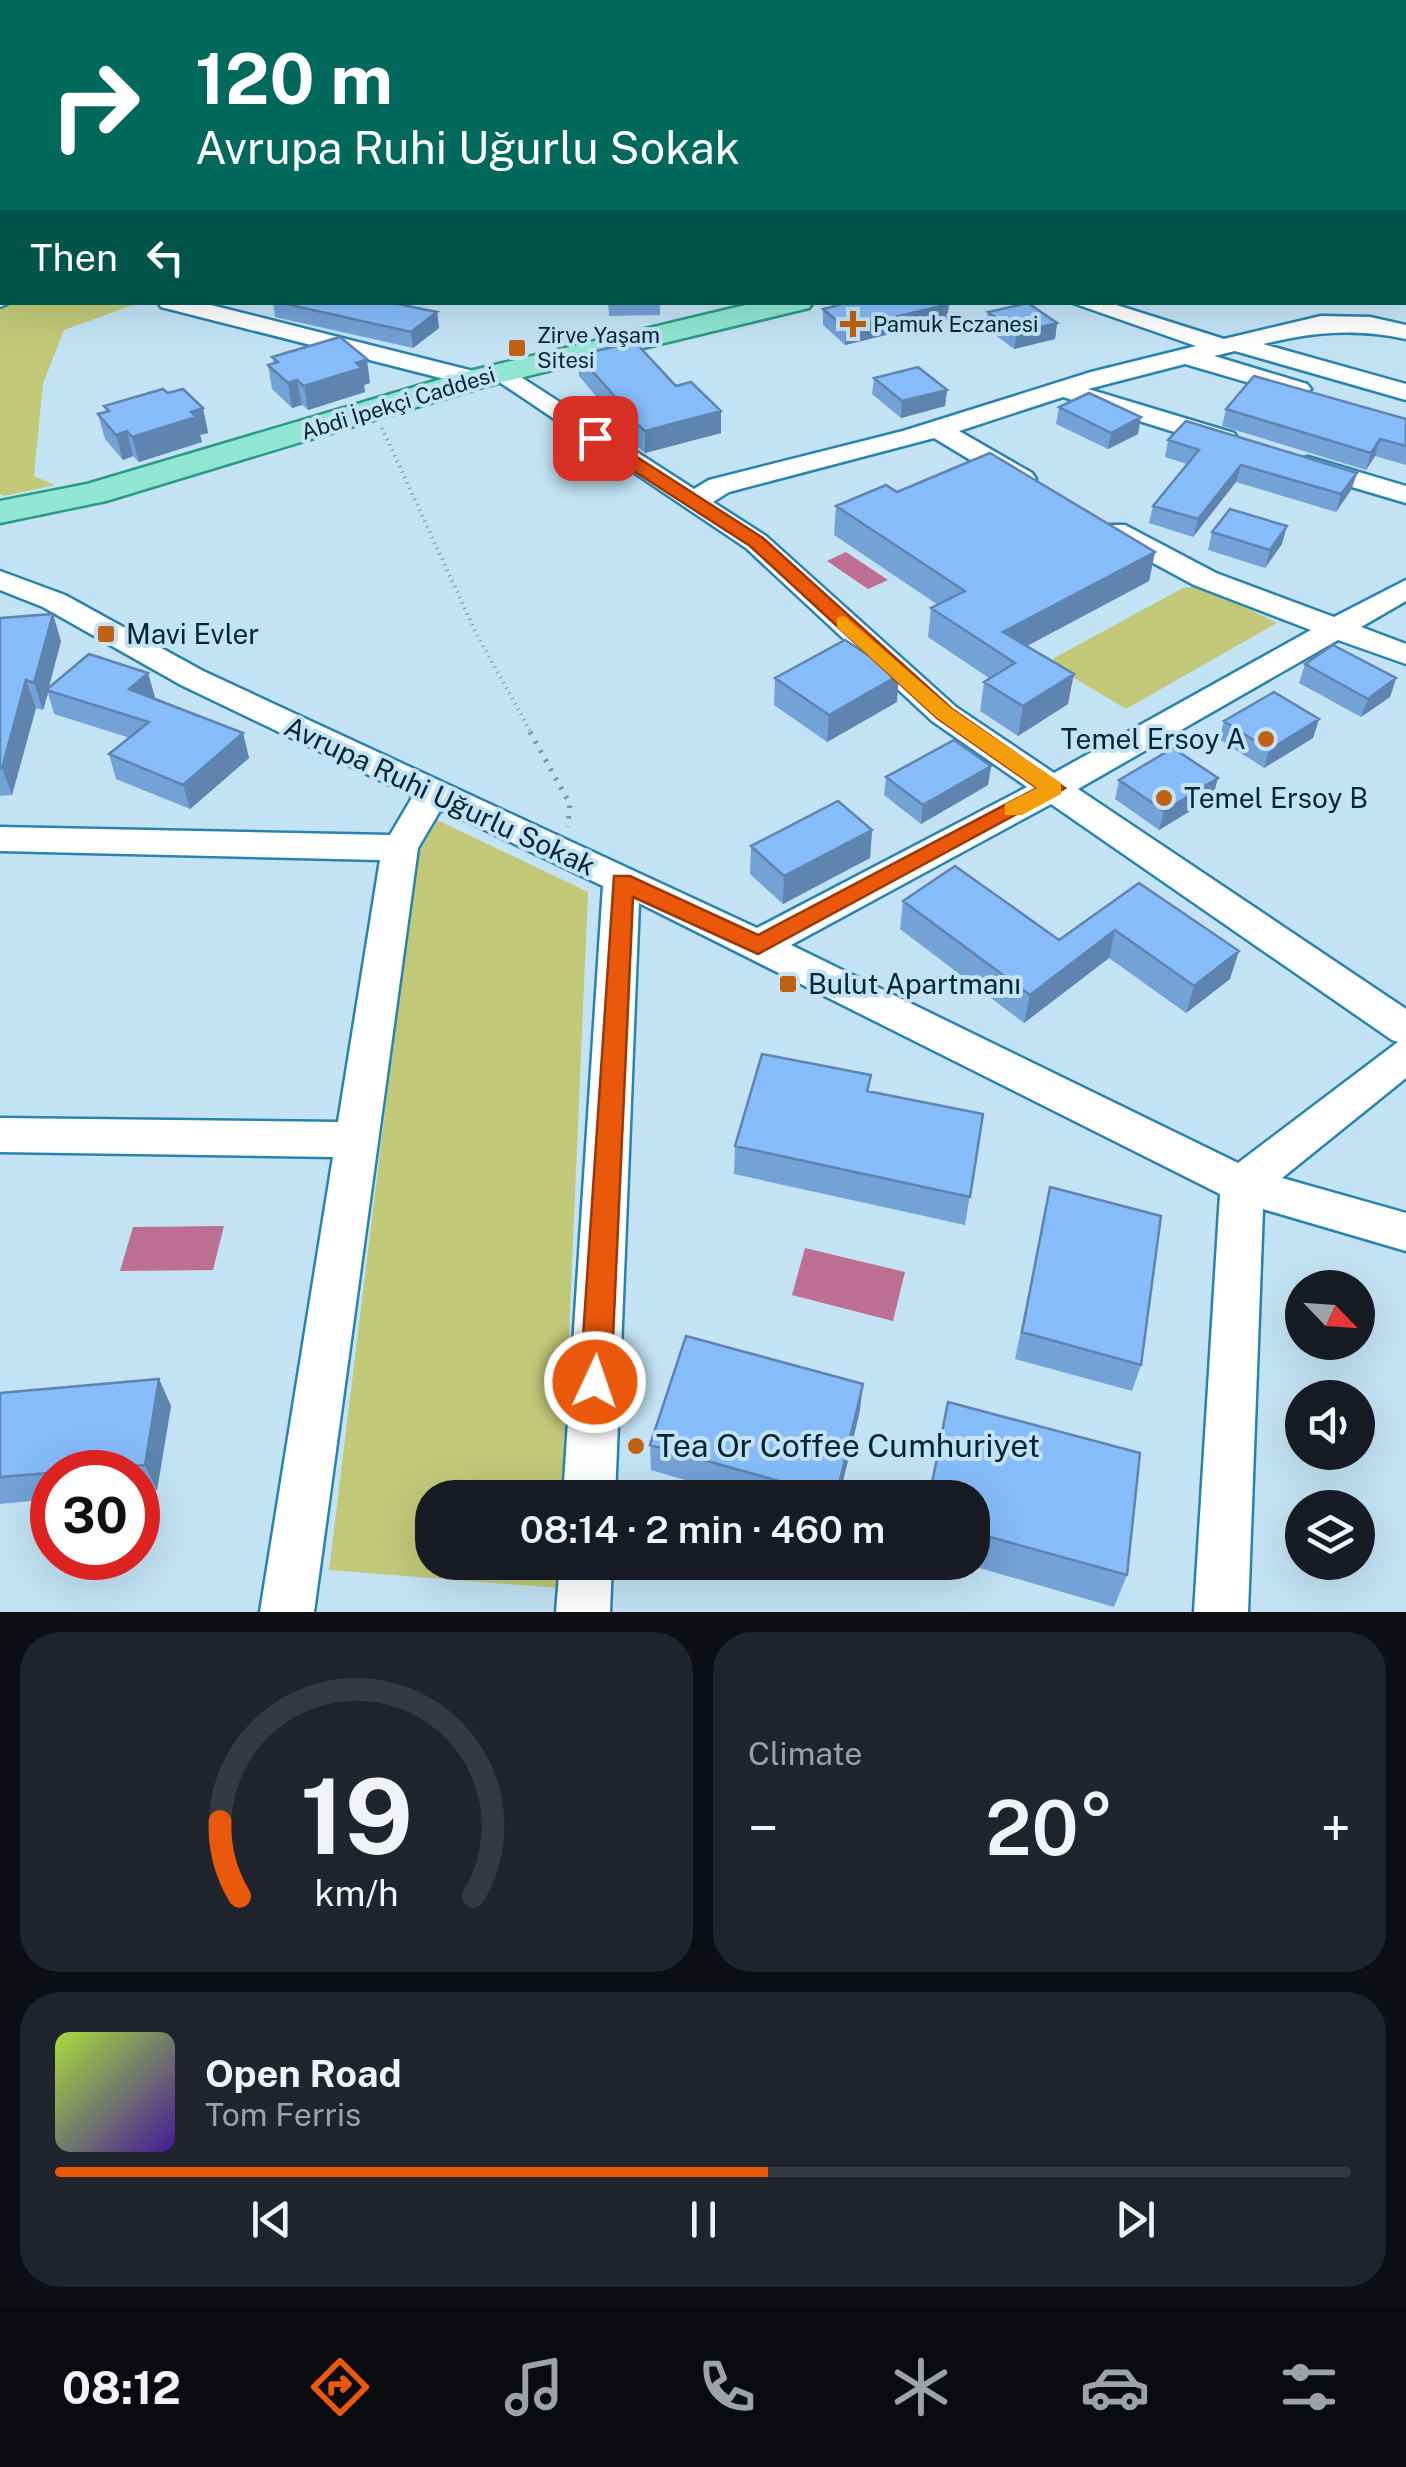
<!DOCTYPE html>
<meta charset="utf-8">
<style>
body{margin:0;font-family:"Public Sans",sans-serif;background:#20242c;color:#f1f3f6;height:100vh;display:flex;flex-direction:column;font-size:38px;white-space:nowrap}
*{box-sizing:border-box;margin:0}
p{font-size:32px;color:#9ea1a6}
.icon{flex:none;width:55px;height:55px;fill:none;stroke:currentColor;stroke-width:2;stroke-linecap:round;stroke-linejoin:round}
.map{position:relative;height:1612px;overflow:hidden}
.sheet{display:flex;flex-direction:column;gap:20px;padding:20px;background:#0d0f14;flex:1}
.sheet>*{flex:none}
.banner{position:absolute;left:0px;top:0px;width:1408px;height:305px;box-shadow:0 10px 40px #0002;background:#00695c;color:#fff;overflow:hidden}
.needle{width:65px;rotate:115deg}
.buttons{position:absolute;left:1285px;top:1270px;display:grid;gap:20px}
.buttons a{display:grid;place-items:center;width:90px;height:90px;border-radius:50%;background:#171b24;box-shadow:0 10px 40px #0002;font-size:50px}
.speed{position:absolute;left:30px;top:1450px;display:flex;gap:20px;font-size:50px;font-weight:700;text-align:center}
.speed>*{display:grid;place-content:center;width:130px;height:130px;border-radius:50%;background:#171b24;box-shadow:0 10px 40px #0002;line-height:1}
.speed .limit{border:15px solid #d22;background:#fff;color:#111}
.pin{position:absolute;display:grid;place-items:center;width:85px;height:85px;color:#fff;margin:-42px;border-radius:20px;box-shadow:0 5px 15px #0006}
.me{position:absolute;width:110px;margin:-55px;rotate:3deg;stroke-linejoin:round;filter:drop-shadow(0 0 8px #0008)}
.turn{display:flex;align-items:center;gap:35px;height:210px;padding:0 30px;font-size:45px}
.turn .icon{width:130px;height:130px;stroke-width:2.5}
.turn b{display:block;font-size:70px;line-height:85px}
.then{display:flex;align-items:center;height:95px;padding:0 30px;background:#0003;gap:20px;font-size:38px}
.big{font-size:75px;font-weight:600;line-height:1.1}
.sheet .tile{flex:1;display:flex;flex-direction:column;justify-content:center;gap:15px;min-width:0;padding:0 35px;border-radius:40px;background:#20242c}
.sheet .dial{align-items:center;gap:0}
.dial svg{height:260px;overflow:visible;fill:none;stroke:#363941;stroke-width:7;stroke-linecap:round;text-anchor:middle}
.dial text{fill:#f1f3f6;stroke:none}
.song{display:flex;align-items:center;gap:30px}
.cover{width:120px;height:120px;border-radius:15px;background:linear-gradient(135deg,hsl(80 70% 55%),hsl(260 70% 35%))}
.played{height:10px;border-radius:5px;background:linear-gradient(90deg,#ea580c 55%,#363941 55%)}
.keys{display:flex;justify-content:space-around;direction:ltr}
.heat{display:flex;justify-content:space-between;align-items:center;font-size:55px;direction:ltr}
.sheet .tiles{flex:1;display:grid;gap:20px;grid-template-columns:1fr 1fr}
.tile:last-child{grid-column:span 2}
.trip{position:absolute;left:415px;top:1480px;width:575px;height:100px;border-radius:40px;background:#171b24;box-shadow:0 10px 40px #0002;font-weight:600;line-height:100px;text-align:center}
.dock{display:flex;height:160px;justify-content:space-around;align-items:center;background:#090b0e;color:#9ea1a6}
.dock .icon{width:70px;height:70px}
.dock .active{color:#ea580c}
.dock b{font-size:45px;color:#f1f3f6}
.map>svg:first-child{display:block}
</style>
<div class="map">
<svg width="1406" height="1612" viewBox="0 0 1406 1612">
<rect width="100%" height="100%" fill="#c3e3f5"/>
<path fill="#c1c979" d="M14,303L133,305L64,330L43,384L34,476L55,485L4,496L0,494V308Z
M1201,586L1277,623L1126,709L1054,666V658L1183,588Z
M437,820L588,892L562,1497L432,1498V1562L559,1563L558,1588L329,1570L416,858Z"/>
<path fill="#bd6f91" d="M846,552L888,580L868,589L827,561Z
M224,1226L213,1270L120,1271L133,1227Z
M805,1248L905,1272L893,1321L792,1295Z"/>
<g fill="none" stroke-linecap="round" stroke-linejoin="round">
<defs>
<path id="minor" d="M182,0H211L212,2H184Z
M397,0H418L419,2H399Z
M430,0H447L448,2H432Z
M690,0H718L719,2H692Z
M988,0H1016L1017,2H990Z
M2,11V21L0,22V12Z
M1405,48H1406V58H1405Z
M0,83H2V93H0Z
M0,183H2V195H0Z
M1405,232H1406V246H1405Z
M2,292V302H11L0,307Z
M158,302H199L485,374L489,379L476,387L161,307Z
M1070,302H1107L1224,339L1321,316L1370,317L1406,325V339C1354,328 1314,332 1263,344L1406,384V400L1235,351L1214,356L1307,384L1311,389L1298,397L1185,364L1088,389L1234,433L1238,439L1234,445H1216L1063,397L959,431L1032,473L1036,479L1032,485H1012L934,438L729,492L713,502L766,536L956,707L1054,773L1311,630L1194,585L1105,537L1101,531L1105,525H1125L1216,573L1334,617L1406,580V601L1361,627L1406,644V664L1338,640L1078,789L1406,1009V1078L1282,1178L1406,1213V1251L1263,1209L1248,1612H1194L1220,1194L639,903L615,1498H563L603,886L441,809L418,848L314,1612H260L333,1157L0,1152V1118L338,1122L380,860L0,851V827L390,835L413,796L181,685L43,607L0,590V571L65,595L203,671L757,928L1027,787L932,721L746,548L486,373L498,366L507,368L694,489L709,480L903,431L1091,372L1196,346ZM1051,804L1392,1040L1398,1042L1238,1163L791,945Z
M1308,457L1406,486V503L1298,471L1294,465L1298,459Z
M560,1562H612L610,1612H556Z"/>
<path id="major" d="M710,0H735L736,2H711Z
M764,0H789L790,2H765Z
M1405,117H1406V131H1405Z
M758,302H813L809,308L486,386L106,501L0,523V501L87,484L465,372Z"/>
</defs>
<use href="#minor" stroke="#2984ad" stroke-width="5"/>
<use href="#major" stroke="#2c9987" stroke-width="5"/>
<path stroke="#7496a8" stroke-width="4" stroke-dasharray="1 5" stroke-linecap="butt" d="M382,428L477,635L532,734"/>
<path stroke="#7496a8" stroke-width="5" stroke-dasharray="2.5 8" stroke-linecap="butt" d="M530,732L570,804L568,827"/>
<use href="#minor" fill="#fff" fill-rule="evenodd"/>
<use href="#major" fill="#8fe7d1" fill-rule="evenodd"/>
</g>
<path fill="#73a2d7" d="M250,0H305L299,2H263Z
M470,0H529L526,2H470Z
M823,0H882L874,2H829Z
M2,118V177H0V119Z
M273,302H388L437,312L439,328L413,348L275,317Z
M608,302H660V315L609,316Z
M823,309L947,320L845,345L823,325Z
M988,312L1057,323L1055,339L1014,349L986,328Z
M578,355L721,433L645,453L612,424L611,414L579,376Z
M272,357L370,383L364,385L365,392L308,410L302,405L292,408L272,389L268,365L274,363Z
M874,378L947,390L945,406L901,418L872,394Z
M168,393L203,408L208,433L200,435L202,442L139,462L133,456L123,460L105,439L98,414L106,412L104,406Z
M1059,407L1138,434L1108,449L1056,424Z
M1226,409L1406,419V465L1375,456L1366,470L1222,426Z
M1168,440L1357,473L1351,490L1336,512L1236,482L1193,537L1149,523L1153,506L1187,464L1165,457Z
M897,492L1155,552L1149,581L1027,646L1068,704L1018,736L980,711L984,682L989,678L928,637L931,608L938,605L834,535L836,506Z
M1212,532L1282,544L1265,568L1208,550Z
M0,618L61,641L49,687L155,697L152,698L243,733L249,758L190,809L116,779L109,754L130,738L54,714L48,693L43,710L36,708L12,795L0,796Z
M1305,664L1396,678L1390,697L1361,717L1299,683Z
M775,678L897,702L827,742L774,705Z
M1319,719L1313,738L1264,768L1219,739L1224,721Z
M991,766L988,785L921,824L884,795L886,777Z
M1119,780L1213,797L1159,830L1115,799Z
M872,830L870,858L783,904L750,874L751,846Z
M1139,883L1230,979L1186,1013L1109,958L1024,1023L900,929L903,901L1059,940Z
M871,1075L869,1091L983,1114L965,1225L734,1174L735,1146Z
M1050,1187L1141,1365L1132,1391L1015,1359Z
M159,1379L171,1406L157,1490L138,1492V1472H52V1499L0,1504V1393Z
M860,1410L839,1498H746L651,1470L650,1445Z
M972,1498L1127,1575L1114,1607L959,1562H972Z"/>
<path fill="#5e84af" d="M287,0H305L299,2H288Z
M848,0H882L874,2H848Z
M949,304L947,320L845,345L846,329Z
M437,312L439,328L413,348L411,332Z
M1057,323L1055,339L1014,349L1017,333Z
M367,359L370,383L364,385L365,392L308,410L304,386Z
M297,380L302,405L292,408L288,383Z
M947,390L945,406L901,418L902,401Z
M203,408L208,433L200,435L202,442L139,462L132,437Z
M721,411V433L645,453V431Z
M1141,417L1138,434L1108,449L1111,433Z
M127,431L133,456L123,460L116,435Z
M1380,439L1375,456L1366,470L1371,453Z
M1241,465L1236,482L1193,537L1198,519Z
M1357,473L1351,490L1336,512L1341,494Z
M1287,526L1282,544L1265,568L1270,550Z
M1155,552L1149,581L1006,657L1003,632Z
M53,614L61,641L48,690H46L48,693L43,710L34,683Z
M148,673L155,697L136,713L129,689Z
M1074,674L1068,704L1018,736L1023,706Z
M899,675L897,702L827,742L829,715Z
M1396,678L1390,697L1361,717L1368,699Z
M26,680L36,708L12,795L2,768Z
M1319,719L1313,738L1264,768L1269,750Z
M243,733L249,758L190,809L183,785Z
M991,766L988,785L921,824L923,805Z
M1218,778L1213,797L1159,830L1164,811Z
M872,830L870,858L783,904L784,876Z
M1115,930L1109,958L1024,1023L1030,995Z
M1239,951L1230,979L1186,1013L1194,986Z
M159,1379L171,1406L157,1490L145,1465Z
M863,1384L860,1410L839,1498H836Z"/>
<path fill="#86bcfa" stroke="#5e84af" stroke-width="2.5" d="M2,118V160L0,159V119Z
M277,302H388L437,312L411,332Z
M850,302H947L949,304L846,329L823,309Z
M1028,303L1057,323L1017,333L988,312Z
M340,337L367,359L356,363L362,368L304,386L297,380L288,383L268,365L278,362L272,357Z
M635,342L676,386L691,382L721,411L645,431L611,402L618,400L578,355Z
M918,367L947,390L902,401L874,378Z
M1254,376L1406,419V446L1380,439L1371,453L1226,409Z
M163,389L168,393L183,389L203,408L191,412L196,417L132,437L127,431L116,435L98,414L109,411L104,406Z
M1089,393L1141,417L1111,433L1059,407Z
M1186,421L1357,473L1341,494L1241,465L1198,519L1153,506L1199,450L1168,440Z
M990,453L1155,552L1003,632L1074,674L1023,706L984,682L1015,663L931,608L965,591L836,506L886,485L897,492Z
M1230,509L1287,526L1270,550L1212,532Z
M53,614L34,683L26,680L2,768H0V618Z
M845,640L899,675L829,715L775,678Z
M1333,645L1396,678L1368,699L1305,664Z
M89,654L148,673L129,689L243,733L183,785L109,754L149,722L46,690Z
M1274,692L1319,719L1269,750L1224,721Z
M954,740L991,766L923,805L886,777Z
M1173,748L1218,778L1164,811L1119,780Z
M838,801L872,830L784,876L751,846Z
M955,866L1059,940L1139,883L1239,951L1194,986L1115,930L1030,995L903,901Z
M762,1054L871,1075L867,1091L983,1114L970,1197L735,1146Z
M1050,1187L1161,1216L1141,1365L1022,1332Z
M686,1336L863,1384L836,1497L650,1445Z
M159,1379L145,1465L0,1477V1393Z
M948,1402L1140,1453L1127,1575L972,1532V1498H929Z"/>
<path fill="#ea580c" stroke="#983908" stroke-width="2.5" d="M589,434H601L763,538L952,709L1065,788L758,954L633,897L611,1382L606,1392L595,1397L584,1392L580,1382L614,876H630L758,935L1037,788L937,718L750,546L589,442Z"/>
<path fill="#f59e0b" d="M844,616L952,709L1061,783V794L1022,815H1005V804L1037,788L937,718L837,627V618Z"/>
<g fill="#bf6214" stroke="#c3e3f5" stroke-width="4">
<path d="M848 309h10v10h10v10h-10v10h-10v-10h-10v-10h10z"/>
<rect x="507" y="338" width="20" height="20" rx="5"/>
<rect x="96" y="624" width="20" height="20" rx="5"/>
<circle cx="1266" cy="739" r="10"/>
<circle cx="1164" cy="798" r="10"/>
<rect x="778" y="974" width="20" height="20" rx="5"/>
<circle cx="636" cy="1446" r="10"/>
</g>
<g text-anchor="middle" stroke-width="8" stroke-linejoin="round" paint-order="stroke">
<g font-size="22" fill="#002536" stroke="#c3e3f5" text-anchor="start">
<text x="873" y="332">Pamuk Eczanesi</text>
<text x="537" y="343">Zirve Yaşam<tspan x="537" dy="25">Sitesi</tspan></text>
</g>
<g font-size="22" fill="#002536" stroke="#c3e3f5">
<text transform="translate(398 403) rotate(-17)" y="8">Abdi İpekçi Caddesi</text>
</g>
<g font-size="28" fill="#002536" stroke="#c3e3f5" text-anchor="start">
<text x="126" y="644">Mavi Evler</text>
<text x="1246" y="749" text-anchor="end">Temel Ersoy A</text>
<text x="1184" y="808">Temel Ersoy B</text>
<text x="808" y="994">Bulut Apartmanı</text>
</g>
<g font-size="28" fill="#002536" stroke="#c3e3f5">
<text transform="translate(440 796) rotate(25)" y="10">Avrupa Ruhi Uğurlu Sokak</text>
</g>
<g font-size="32" fill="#002536" stroke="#c3e3f5" text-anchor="start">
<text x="656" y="1457">Tea Or Coffee Cumhuriyet</text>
</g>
</g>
</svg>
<div class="buttons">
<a><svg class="needle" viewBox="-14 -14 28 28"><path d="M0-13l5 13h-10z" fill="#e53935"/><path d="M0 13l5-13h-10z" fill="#9ea1a6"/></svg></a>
<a><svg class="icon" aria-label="sound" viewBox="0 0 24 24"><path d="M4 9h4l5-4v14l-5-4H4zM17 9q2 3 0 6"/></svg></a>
<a><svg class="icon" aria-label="layers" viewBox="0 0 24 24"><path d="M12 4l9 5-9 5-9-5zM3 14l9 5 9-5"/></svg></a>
</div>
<div class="speed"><div class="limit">30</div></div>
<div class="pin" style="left:595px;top:438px;background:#d93025"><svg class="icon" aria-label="arrive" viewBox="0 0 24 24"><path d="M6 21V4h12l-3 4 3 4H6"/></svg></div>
<svg class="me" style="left:595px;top:1382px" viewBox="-20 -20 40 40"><circle r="17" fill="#ea580c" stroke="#fff" stroke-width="3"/><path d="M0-11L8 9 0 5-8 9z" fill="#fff"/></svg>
<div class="trip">08:14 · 2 min · 460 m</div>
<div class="banner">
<div class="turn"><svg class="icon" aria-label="right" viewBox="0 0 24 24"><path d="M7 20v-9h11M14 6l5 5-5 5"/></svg><div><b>120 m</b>Avrupa Ruhi Uğurlu Sokak</div></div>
<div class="then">Then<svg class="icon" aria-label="left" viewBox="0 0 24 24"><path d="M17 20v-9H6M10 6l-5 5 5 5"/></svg></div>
</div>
</div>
<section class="sheet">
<div class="tiles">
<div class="tile dial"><svg viewBox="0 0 100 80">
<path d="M14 69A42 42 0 1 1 86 69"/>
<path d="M14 69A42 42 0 0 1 8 46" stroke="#ea580c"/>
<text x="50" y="56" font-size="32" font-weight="700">19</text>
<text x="50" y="72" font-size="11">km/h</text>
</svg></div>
<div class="tile"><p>Climate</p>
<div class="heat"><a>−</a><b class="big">20°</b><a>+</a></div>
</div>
<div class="tile">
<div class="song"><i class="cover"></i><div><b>Open Road</b><p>Tom Ferris</p></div></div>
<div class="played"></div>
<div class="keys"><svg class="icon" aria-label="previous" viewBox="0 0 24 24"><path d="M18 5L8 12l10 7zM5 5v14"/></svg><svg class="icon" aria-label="pause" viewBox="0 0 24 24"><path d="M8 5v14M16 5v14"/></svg><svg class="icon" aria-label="next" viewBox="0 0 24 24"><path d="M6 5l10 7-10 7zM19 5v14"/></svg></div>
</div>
</div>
</section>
<nav class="dock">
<b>08:12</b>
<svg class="icon active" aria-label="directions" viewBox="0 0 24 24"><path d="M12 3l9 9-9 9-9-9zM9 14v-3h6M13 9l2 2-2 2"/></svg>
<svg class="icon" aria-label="music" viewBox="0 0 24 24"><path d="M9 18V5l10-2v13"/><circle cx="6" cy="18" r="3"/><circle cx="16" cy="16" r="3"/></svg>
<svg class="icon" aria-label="phone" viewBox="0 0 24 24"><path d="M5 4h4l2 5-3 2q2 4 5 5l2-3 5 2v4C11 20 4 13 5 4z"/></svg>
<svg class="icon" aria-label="climate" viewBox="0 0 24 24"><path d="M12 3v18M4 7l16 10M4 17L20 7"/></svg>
<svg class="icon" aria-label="car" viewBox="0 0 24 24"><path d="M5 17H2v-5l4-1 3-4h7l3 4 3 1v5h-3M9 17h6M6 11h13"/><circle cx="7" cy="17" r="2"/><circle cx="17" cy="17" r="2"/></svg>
<svg class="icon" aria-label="filters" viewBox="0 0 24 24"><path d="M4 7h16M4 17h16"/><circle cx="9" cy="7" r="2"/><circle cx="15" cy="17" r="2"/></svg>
</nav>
